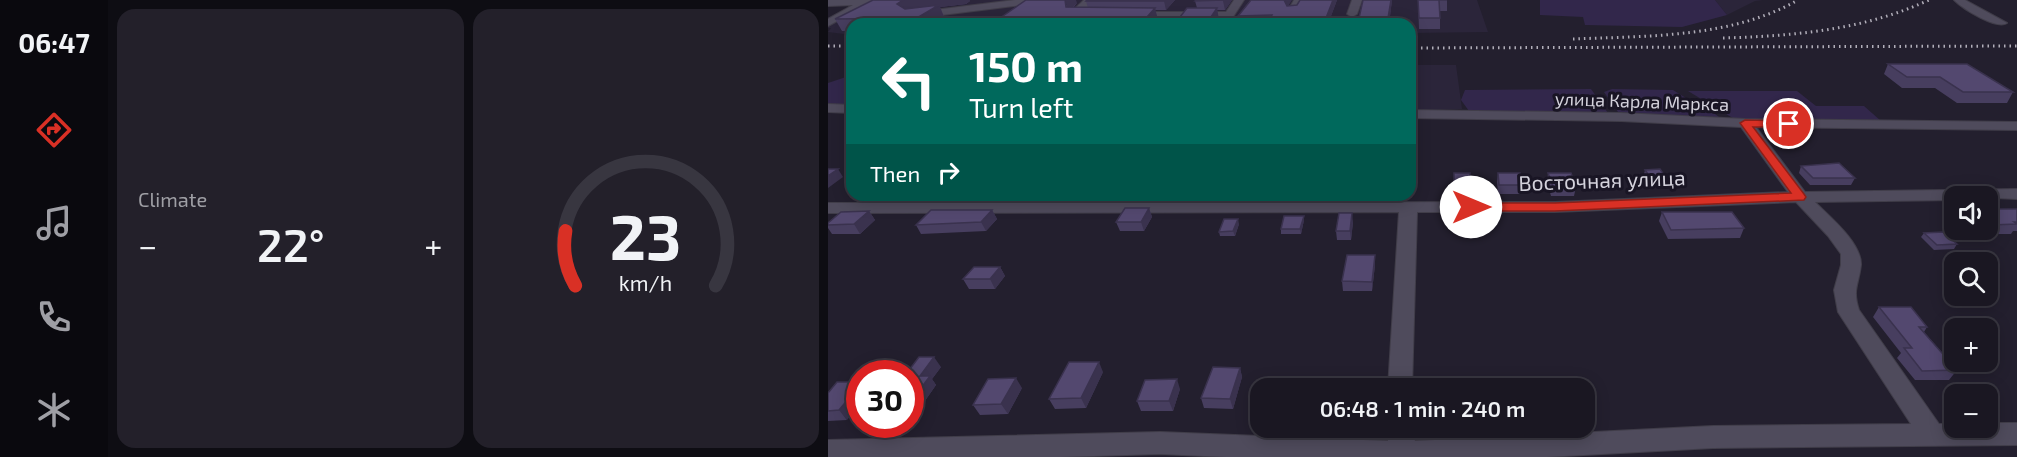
<!DOCTYPE html>
<meta charset="utf-8">
<style>
body{margin:0;font-family:"Exo 2",sans-serif;background:#23202a;color:#f1f3f6;height:100vh;display:flex;flex-direction:column;font-size:22px;white-space:nowrap}
*{box-sizing:border-box;margin:0}
p{font-size:20px;color:#9f9fa5}
.icon{flex:none;width:33px;height:33px;fill:none;stroke:currentColor;stroke-width:2;stroke-linecap:round;stroke-linejoin:round}
.map{position:relative;flex:1;overflow:hidden}
.drawer{display:flex;flex-direction:column;gap:9px;padding:9px;background:#0e0d13;width:720px}
.drawer>*{flex:none}
.top-card{position:absolute;left:18px;top:18px;width:570px;height:183px;border-radius:18px;box-shadow:0 3px 15px #0003,0 0 0 2px #383640;background:#00695c;color:#fff;overflow:hidden}
.fabs{position:absolute;left:1116px;top:186px;display:grid;gap:12px}
.fabs a{display:grid;place-items:center;width:54px;height:54px;border-radius:12px;background:#1a1722;box-shadow:0 3px 15px #0003,0 0 0 2px #383640;font-size:30px}
.speed{position:absolute;left:18px;top:360px;display:flex;gap:12px;font-size:30px;font-weight:700;text-align:center}
.speed>*{display:grid;place-content:center;width:78px;height:78px;border-radius:50%;background:#1a1722;box-shadow:0 3px 15px #0003,0 0 0 2px #383640;line-height:1}
.speed .limit{border:9px solid #d22;background:#fff;color:#111}
.pin{position:absolute;display:grid;place-items:center;width:51px;height:51px;color:#fff;margin:-26px;border:3px solid #fff;border-radius:50%;box-shadow:0 2px 6px #0007}
.me{position:absolute;width:66px;margin:-33px;rotate:90deg;stroke-linejoin:round;filter:drop-shadow(0 0 4px #0008)}
.turn{display:flex;align-items:center;gap:21px;height:126px;padding:0 24px;font-size:27px}
.turn .icon{width:78px;height:78px;stroke-width:2.5}
.turn b{display:block;font-size:42px;line-height:51px}
.then{display:flex;align-items:center;height:57px;padding:0 24px;background:#0003;gap:12px;font-size:22px}
.big{font-size:45px;font-weight:600;line-height:1.1}
.drawer .widget{flex:1;display:flex;flex-direction:column;justify-content:center;gap:9px;min-width:0;padding:0 21px;border-radius:18px;background:#23202a}
.drawer .dial{align-items:center;gap:0}
.dial svg{height:156px;overflow:visible;fill:none;stroke:#383640;stroke-width:7;stroke-linecap:round;text-anchor:middle}
.dial text{fill:#f1f3f6;stroke:none}
.heat{display:flex;justify-content:space-between;align-items:center;font-size:33px;direction:ltr}
.drawer .tiles{flex:1;display:grid;gap:9px;grid-template-columns:repeat(2,1fr)}
.trip{position:absolute;left:422px;top:378px;width:345px;height:60px;border-radius:18px;background:#1a1722;box-shadow:0 3px 15px #0003,0 0 0 2px #383640;font-weight:600;line-height:60px;text-align:center}
main{display:flex;flex:1;min-height:0}
.dock{display:flex;flex-direction:column;width:108px;justify-content:space-around;align-items:center;background:#0a090e;color:#9f9fa5}
.dock .icon{width:42px;height:42px}
.dock .current{color:#d93025}
.dock b{font-size:27px;color:#f1f3f6}
.map>svg:first-child{display:block}
</style>
<main>
<nav class="dock">
<b>06:47</b>
<svg class="icon current" aria-label="directions" viewBox="0 0 24 24"><path d="M12 3l9 9-9 9-9-9zM9 14v-3h6M13 9l2 2-2 2"/></svg>
<svg class="icon" aria-label="music" viewBox="0 0 24 24"><path d="M9 18V5l10-2v13"/><circle cx="6" cy="18" r="3"/><circle cx="16" cy="16" r="3"/></svg>
<svg class="icon" aria-label="phone" viewBox="0 0 24 24"><path d="M5 4h4l2 5-3 2q2 4 5 5l2-3 5 2v4C11 20 4 13 5 4z"/></svg>
<svg class="icon" aria-label="climate" viewBox="0 0 24 24"><path d="M12 3v18M4 7l16 10M4 17L20 7"/></svg>
</nav>
<section class="drawer">
<div class="tiles">
<div class="widget"><p>Climate</p>
<div class="heat"><a>−</a><b class="big">22°</b><a>+</a></div>
</div>
<div class="widget dial"><svg viewBox="0 0 100 80">
<path d="M14 69A42 42 0 1 1 86 69"/>
<path d="M14 69A42 42 0 0 1 9 41" stroke="#d93025"/>
<text x="50" y="56" font-size="32" font-weight="700">23</text>
<text x="50" y="72" font-size="11">km/h</text>
</svg></div>
</div>
</section>
<div class="map">
<svg width="1189" height="457" viewBox="0 0 1189 457">
<rect width="100%" height="100%" fill="#231f2e"/>
<path fill="#2b253a" d="M54,0H649L660,32L582,33V24H24V35L0,32L3,28H0V25Z
M887,0H935L927,1L899,15Z
M582,65H628L634,109L582,110Z"/>
<path fill="#32274b" d="M712,0H887L899,15L854,27L757,25L755,17L712,15Z
M24,75V106L0,105V83Z
M763,89L780,113L641,111L633,100L637,90Z
M784,89L845,90L866,103L857,107L879,108L891,117L796,114L790,112L776,92Z
M860,91H969L988,106H1036L1053,121L908,120Z"/>
<g fill="none" stroke-linecap="round" stroke-linejoin="round">
<defs>
<path id="minor" d="M0,0H47L0,26V19L25,5L0,6Z
M187,0H215L210,3L90,18L85,15L90,12Z
M256,0H267L254,13L262,14V18L242,17V13Z
M406,0H416L405,17L401,18H304L299,15L304,12H398Z
M466,0H476L468,14H460L459,12Z
M524,0H534L529,14L524,17L519,14Z
M1126,0H1137L1179,23C1169,30 1135,9 1126,0Z
M0,104L24,105V113L0,112Z
M582,110L793,113L917,119L1189,122V130L928,127L977,192L1189,189V199L1126,196V200L987,202C1001,216 1034,243 1033,265C1031,284 1024,289 1031,310L1111,424H1126V428H1160V423H1189V445L885,448L719,457H398L332,454L233,457H0V440L332,432L560,441L559,428H583L587,441L885,426L1083,424L1010,312L1006,290L1013,265V254L1000,236L968,202L727,212H589L584,388H560L571,212L0,213V203L727,202L960,192L913,127L793,121L582,118Z"/>
</defs>
<use href="#minor" stroke="#403d49" stroke-width="2"/>
<use href="#minor" fill="#4f4b5c" fill-rule="evenodd"/>
<path stroke="#b1aeb9" stroke-width="3" stroke-dasharray="1.5 4" stroke-linecap="butt" d="M895,38C966,36 1036,30 1101,0
M745,39C819,36 904,38 970,0
M0,46H24
M582,48L1189,46"/>
</g>
<path fill="#473e5f" d="M45,0H141L142,1L138,4L112,7L116,17L105,24H24V31H14L7,19Z
M259,0H347L338,10H327L330,20L326,24H174L172,18L249,3L245,8H260L258,1Z
M404,0L397,10H389L391,20L389,24H354L352,17L369,8L367,1Z
M509,0L500,24H411L410,16L461,6Z
M535,0H564L561,24H531V18Z
M590,0H619V11H612V29H591Z
M1060,64L1185,92L1179,103H1129L1107,88H1074L1056,74Z
M973,166L1027,178L1023,185H982L971,173Z
M817,170L840,181L839,185L824,186L816,174Z
M626,173L642,188L641,197L625,196Z
M670,173L694,185L693,194H670L669,182Z
M720,173L748,187L746,196H723L719,182Z
M1160,206L1170,209H1189V231H1185L1183,234H1157L1152,230H1160Z
M321,208L324,217L316,231H292L288,222Z
M164,210L169,219L158,231L93,234L88,225Z
M41,211L47,220L32,234H4L0,228V223Z
M834,212L916,228L912,238L840,239L831,221Z
M476,220L473,234H453V229Z
M525,222L523,240H509L508,231Z
M411,224L407,236H392L391,232Z
M1096,233L1129,244L1126,249L1106,250L1093,237Z
M547,255V265L544,291H515L514,281Z
M172,267L177,276L167,289H141L135,279Z
M1051,307L1099,327L1096,332L1129,370L1121,380H1087L1069,358L1073,353L1045,317Z
M113,367L104,379L108,385L92,408L82,409V374Z
M412,368L414,377L405,409L376,408L373,398Z
M275,372L258,408L227,409L221,399Z
M194,388L180,414L152,415L145,405Z
M352,389L345,411H313L309,401Z
M0,393L19,420L0,421Z"/>
<path fill="#3a324e" d="M75,0H141L142,1L138,4L112,7L116,17L105,24H92L89,18L75,15L69,4Z
M237,0H248L249,3L240,11L242,19Z
M337,0H347L338,10L336,1Z
M396,0H404L397,10L395,1Z
M456,0H464L457,11Z
M505,0H509L500,24H498V18Z
M563,0H564L561,24L560,18Z
M327,8L330,20L326,24H320L319,17Z
M389,8L391,20L389,24H385L383,17Z
M10,169L15,177L0,188V176Z
M321,208L324,217L316,231L313,222Z
M164,210L169,219L158,231L153,222Z
M41,211L47,220L32,234L26,224Z
M524,213L525,222L523,240L522,231Z
M476,216V220L473,234L472,229Z
M410,219L411,224L407,236L405,231Z
M547,255V265L544,291V282Z
M172,267L177,276L167,289L162,279Z
M106,357L113,367L104,379L108,385L92,408L85,399L92,376Z
M271,362L275,372L258,408L253,398Z
M412,368L414,377L405,409L402,399Z
M188,378L194,388L180,414L173,404Z
M349,379L352,389L345,411L341,401Z
M32,385V405L19,420L11,410Z"/>
<path fill="#53486f" stroke="#3a324e" stroke-width="1.5" d="M45,0H75L69,4L77,9L111,5L89,18L7,19Z
M198,0H237L238,7L327,8L319,17L172,18Z
M259,0H337L336,1H258Z
M368,0H396L367,1Z
M423,0H456L459,6L469,5L472,0H505L498,18L442,19L444,15L410,16Z
M535,0H563L560,18H531Z
M590,0H619H611L612,18H591Z
M359,8H389L383,17H352Z
M1060,64H1139L1185,92H1135L1112,77H1079Z
M1011,163L1027,178H985L973,166Z
M0,169H10L0,176Z
M832,169L840,181H825L817,170Z
M626,173H642V188L626,187Z
M670,173H692L694,185H671Z
M720,173H743L748,187H725Z
M1160,206H1166L1170,209H1189V222H1186L1189,224L1163,225L1160,222Z
M297,208H321L313,222H288Z
M103,210H164L153,222L88,225Z
M41,211L26,224L0,225V223L13,212Z
M834,212H904L916,228L843,230Z
M511,213H524L522,231H508Z
M456,216H476L472,229H453Z
M396,219H410L405,231L391,232Z
M1115,232L1129,244L1109,245L1096,233Z
M519,255H547L544,282L514,281Z
M146,267H172L162,279H135Z
M1051,307H1083L1099,327H1091L1129,370L1094,371L1076,348H1084Z
M91,357H106L92,376H102L85,399H82V374H78Z
M241,362H271L253,398L221,399Z
M385,367L412,368L402,399L373,398Z
M188,378L173,404L145,405L160,379Z
M349,379L341,401H309L317,380Z
M469,379H507L506,388H467Z
M9,382H32V385L11,410L0,411V393Z"/>
<path fill="#d93025" stroke="#8d1f18" stroke-width="1.5" d="M917,120L965,121L966,124L961,127H925L976,194L978,197L976,200L727,211H643L636,207L643,203H727L963,193L912,123Z"/>
<g text-anchor="middle" stroke-width="6" stroke-linejoin="round" paint-order="stroke">
<g font-size="18" fill="#d4d2dc" stroke="#191524">
<text transform="translate(814 102) rotate(2)" y="6">улица Карла Маркса</text>
</g>
<g font-size="21" fill="#d4d2dc" stroke="#191524">
<text transform="translate(774 181) rotate(-2)" y="7">Восточная улица</text>
</g>
</g>
</svg>
<div class="fabs">
<a><svg class="icon" aria-label="sound" viewBox="0 0 24 24"><path d="M4 9h4l5-4v14l-5-4H4zM17 9q2 3 0 6"/></svg></a>
<a><svg class="icon" aria-label="search" viewBox="0 0 24 24"><circle cx="10" cy="10" r="6"/><path d="M15 15l6 6"/></svg></a>
<a>+</a>
<a>−</a>
</div>
<div class="speed"><div class="limit">30</div></div>
<div class="pin" style="left:961px;top:124px;background:#d93025"><svg class="icon" aria-label="arrive" viewBox="0 0 24 24"><path d="M6 21V4h12l-3 4 3 4H6"/></svg></div>
<svg class="me" style="left:643px;top:207px" viewBox="-20 -20 40 40"><circle r="19" fill="#fff"/><path d="M0-13L10 11 0 6-10 11z" fill="#d93025"/></svg>
<div class="trip">06:48 · 1 min · 240 m</div>
<div class="top-card">
<div class="turn"><svg class="icon" aria-label="left" viewBox="0 0 24 24"><path d="M17 20v-9H6M10 6l-5 5 5 5"/></svg><div><b>150 m</b>Turn left</div></div>
<div class="then">Then<svg class="icon" aria-label="right" viewBox="0 0 24 24"><path d="M7 20v-9h11M14 6l5 5-5 5"/></svg></div>
</div>
</div>
</main>
